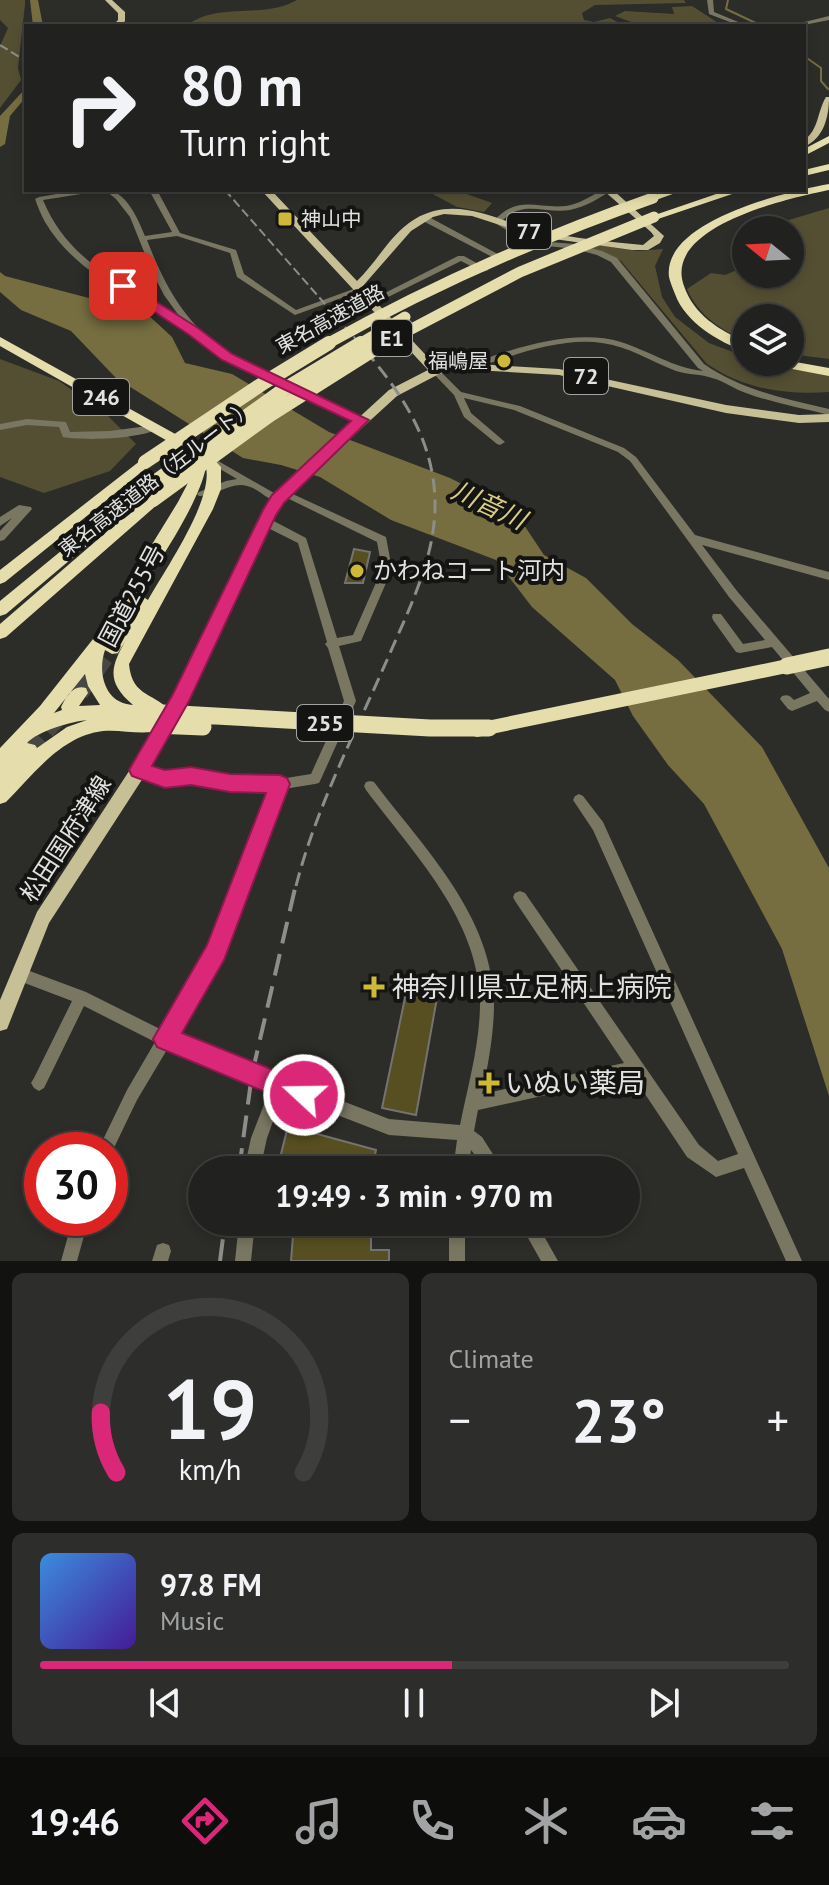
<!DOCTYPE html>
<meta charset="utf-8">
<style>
body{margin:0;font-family:"PT Sans","Noto Sans JP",sans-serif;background:#2d2e2c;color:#f1f3f6;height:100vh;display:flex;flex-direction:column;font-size:30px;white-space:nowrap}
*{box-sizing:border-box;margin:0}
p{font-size:26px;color:#a2a3a4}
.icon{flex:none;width:44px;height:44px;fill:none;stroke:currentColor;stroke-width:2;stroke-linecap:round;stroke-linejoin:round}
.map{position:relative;height:1261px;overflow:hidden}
.details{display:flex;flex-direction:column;gap:12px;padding:12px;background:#121211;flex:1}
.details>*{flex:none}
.guide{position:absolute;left:24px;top:24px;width:782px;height:168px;border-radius:0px;box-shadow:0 4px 12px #0003,0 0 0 2px #3e3e3d;background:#21211f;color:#f1f3f6;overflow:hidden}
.needle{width:52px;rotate:288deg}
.controls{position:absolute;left:732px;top:216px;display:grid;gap:16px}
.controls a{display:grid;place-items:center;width:72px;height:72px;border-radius:50%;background:#21211f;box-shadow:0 4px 12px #0003,0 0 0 2px #3e3e3d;font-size:40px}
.speed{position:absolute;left:24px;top:1132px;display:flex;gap:16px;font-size:40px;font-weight:700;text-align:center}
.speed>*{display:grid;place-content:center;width:104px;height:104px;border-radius:50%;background:#21211f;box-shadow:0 4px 12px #0003,0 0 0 2px #3e3e3d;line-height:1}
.speed .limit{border:12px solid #d22;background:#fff;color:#111}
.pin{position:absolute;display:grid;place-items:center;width:68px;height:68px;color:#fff;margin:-34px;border-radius:16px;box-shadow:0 4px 12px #0006}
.me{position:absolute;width:88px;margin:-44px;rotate:291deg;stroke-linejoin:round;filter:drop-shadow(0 0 6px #0008)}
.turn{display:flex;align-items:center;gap:28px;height:168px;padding:0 24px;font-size:36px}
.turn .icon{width:104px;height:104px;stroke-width:2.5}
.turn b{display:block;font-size:56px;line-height:68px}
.big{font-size:60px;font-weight:700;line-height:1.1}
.details .card{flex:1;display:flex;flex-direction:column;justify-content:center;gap:12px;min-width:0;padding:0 28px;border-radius:12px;background:#2d2e2c}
.details .dial{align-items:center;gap:0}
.dial svg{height:208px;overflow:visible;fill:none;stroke:#3e3e3d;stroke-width:7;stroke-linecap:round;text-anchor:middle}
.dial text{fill:#f1f3f6;stroke:none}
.song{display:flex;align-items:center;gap:24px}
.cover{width:96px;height:96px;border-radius:12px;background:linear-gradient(135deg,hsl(210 70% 55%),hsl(260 70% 35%))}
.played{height:8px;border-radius:4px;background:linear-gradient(90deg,#db2777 55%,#3e3e3d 55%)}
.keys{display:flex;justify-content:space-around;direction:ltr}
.heat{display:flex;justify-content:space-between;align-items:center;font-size:44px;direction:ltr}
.details .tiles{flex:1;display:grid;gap:12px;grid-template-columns:1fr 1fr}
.card:last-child{grid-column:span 2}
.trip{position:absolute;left:188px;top:1156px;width:452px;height:80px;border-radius:40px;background:#21211f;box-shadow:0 4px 12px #0003,0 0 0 2px #3e3e3d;font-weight:700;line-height:80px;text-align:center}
.menu{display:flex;height:128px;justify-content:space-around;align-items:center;background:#0d0d0c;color:#a2a3a4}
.menu .icon{width:56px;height:56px}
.menu .selected{color:#db2777}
.menu b{font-size:36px;color:#f1f3f6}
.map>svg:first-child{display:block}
</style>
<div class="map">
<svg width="829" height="1261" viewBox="0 0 829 1261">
<rect width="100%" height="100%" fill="#2c2c29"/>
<path fill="#544f33" d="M0,0H25V4L18,68L21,80L0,108V46L8,28L0,20Z
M297,0H684L686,3L595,5L582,13L584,20L594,22L610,18L625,26H186C218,1 262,20 297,0Z
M692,6L723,26H642L615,16L625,11L674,14L672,7Z
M425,190H464V193L492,203L484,212L457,207Z
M829,208V359L790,354V318H746V341C721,330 698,315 687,289L711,273L725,275L737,270V254L746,251V274H790V230H783L782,222Z
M598,245L638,251L663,249L655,266L662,297L675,317L709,343L746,357V362L829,375V392C785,395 744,389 707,364L621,261L590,248Z
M0,359L59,381L107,415L136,444L110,471L44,493L0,477Z"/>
<path fill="#766d40" d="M0,272L5,276L146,313L172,337L185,363L232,374L329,432L450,478L514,510L544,555L586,578L632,624L678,660L762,747L829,868V1096L782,949L704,804L668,765L633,716L615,680L532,607L496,560L391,520L320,477L281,465L243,458L116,378L71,331L21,310L0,292Z"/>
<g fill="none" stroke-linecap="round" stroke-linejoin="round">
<path stroke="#766d40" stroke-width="2" d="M728,0L726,9L762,26
M804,56L821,68V81L828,89"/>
<path fill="#766d40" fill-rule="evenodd" d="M30,0H38L43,26H33Z
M26,88V97L10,116L5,144L0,147V116Z"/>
</g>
<path fill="#574f21" stroke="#747371" stroke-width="2" d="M354,549L370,552L363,583H345Z
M410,974L440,981L416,1115L382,1108Z
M288,1126L376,1150L374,1160L399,1170H277Z
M294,1222H371V1250H389V1261H291Z"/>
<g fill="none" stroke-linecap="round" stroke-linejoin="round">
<path stroke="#474744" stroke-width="17" stroke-dasharray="17 9" stroke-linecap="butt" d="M80,693L112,648
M29,750L62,714"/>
<path fill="#797662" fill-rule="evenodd" d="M707,0H713L714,12L748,26H740L709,14Z
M829,16V20L799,26H788Z
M81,190H98L94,192L43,200C68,262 128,288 182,320L164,295L153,274L130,217L116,199L105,190C126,190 138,219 145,236L172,232L149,190H157L180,233L236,250L244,274L296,310L359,287L366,289L295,315L237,277L230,253L177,236L147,240C164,284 185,325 227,351C244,362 266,369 282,381L281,383H275C255,374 235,364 217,352C207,345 197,333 186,330C137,300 75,273 45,222C41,215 38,207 35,199L39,197Z
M602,190H612C600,198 585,207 570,210C544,214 523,199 502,221L522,232V239L524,240L575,244L602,251L617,258L704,364C742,390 785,399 829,409V415C801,408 773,403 746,393C734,389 724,381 712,378C701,374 689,375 676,371C652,362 628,346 602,343C563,337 512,355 476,368H470V364C514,348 575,328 621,342C649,351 674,368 703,371L698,368L611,262L597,255L575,249L520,243L514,240L515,235L493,222C517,194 536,209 566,206C579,204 591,196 602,190Z
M421,216H427L507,259L500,261L421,220Z
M458,256H464L489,270L482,272L461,261L376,303H370L369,301Z
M435,368L438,369L461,392L520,406L624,448L636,457L695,535L829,572V580L702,545L737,591L829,699V712L825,710L817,701L792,711L788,709L780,699L782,696C788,694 790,696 794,700L810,693L772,647L740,653L736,652L713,620L712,617L713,614H721L743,644L765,640L729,597L630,461L618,452L514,410L464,398L471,413L505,442L500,445L497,444L464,417L454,395L431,371Z
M301,389L365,418L367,420L362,423L359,422L298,394L297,392Z
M27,419L66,422L70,432L110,431L155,425L160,428C141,439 85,441 63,437L59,427L27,425L0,430V424Z
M206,454L281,497L283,499L281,501C268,502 260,489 247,486C231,481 215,497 199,496L197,494L199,492L226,481L237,479L203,459L201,457Z
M284,490L386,537L392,569L361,641L339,646L356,701L321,779L319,783L315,784L284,789L221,957L175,1036L389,1119L460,1125C468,1085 480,1044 480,1003C479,919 413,853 366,790L364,786L366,782L370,781L374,782C424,848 493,916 494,1004C494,1034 488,1065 482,1094L624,1063L515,901L513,897L515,893L520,891L525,893L699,1145L718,1161L738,1154L593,830L573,800L575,796L579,794L583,796L603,822L802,1261H786L744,1168L716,1177L687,1157L633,1076L478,1110L474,1131L482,1137L503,1170H486L471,1150L469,1170H453L457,1140L389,1135L283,1094L267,1138L260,1170H244L251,1138L270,1089L168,1048L137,1100L110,1156V1150H98L127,1090L155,1042L84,1006L44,1088L39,1091L34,1088L31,1083L34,1078L72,1001L14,979L12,974L14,969L19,967L86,992L162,1030L211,948L272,789H253L191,781L165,784L135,774L133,770L135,766L139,765L165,774L191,771L253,779H280L311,774L344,701L328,648L325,644L327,642L298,543L260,524L259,521L264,517L268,518L306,538L337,638L353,635L382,569L377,542L281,495L279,493Z
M19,505L31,507L32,509L4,540L0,541V531L12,518L0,526V517Z
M73,1218H89L77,1261H61Z
M239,1222H255L251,1261H235Z
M449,1222H465V1261H449Z
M519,1222H536L558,1261H541Z
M163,1243L169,1245L171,1251L168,1261H152L157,1245Z"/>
<path fill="#c7bf96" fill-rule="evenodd" d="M105,0H112L125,12V21L120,26H112L118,20V13Z
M826,97H829C829,117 824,138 804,147V140C819,130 817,112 826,97Z
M261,190H271L357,281C377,262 391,233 415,219C458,194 498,222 540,231C573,238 609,242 643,245L654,236L651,232L603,190H613L664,236L660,243L648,250H632L554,239L525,233L472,216L444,214L433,217L411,231L362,287L437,367L457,363L559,369L726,405L799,415L829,414V422L799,423L726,413L559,375L457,369L439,374L397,396L293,491L274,516L184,705L145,775L49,923L7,1029L0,1031V1000L37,912L133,765L173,697L265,511L285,485L389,390L428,370Z"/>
<path fill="#e5ddab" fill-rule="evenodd" d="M829,136V143L804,156V149Z
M829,164V170L804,176V170Z
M829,184V190C790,198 662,226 684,286C694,315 719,330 746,342V351C719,343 685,322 675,294C673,289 670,282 669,277C662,220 790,191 829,184Z
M668,190H684L653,201L648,198Z
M728,190H744L658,219L649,217Z
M0,337L206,451L221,467V489L213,509L129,664C132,699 157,692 171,713L168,718L158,719L163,725L160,730C143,736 121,729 103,731C61,736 34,774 6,802L0,804V748L40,706L97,634L178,502L189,481L194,456L0,346ZM206,467C213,501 166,568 148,600L142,596L136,598L125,615C149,576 198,508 206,467ZM127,638C111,666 105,681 133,705C105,704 97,673 105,650L112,654L118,653ZM85,674L88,686L100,705L79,706L88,693L86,688C73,684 66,697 61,707L62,710L54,713ZM87,720L67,727L37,748L35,745L27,743C38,731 70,722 87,720Z
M790,361L829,368V376L776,366L770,362Z
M145,457L150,459L152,462L150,465L5,582L0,584V570Z
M149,481L156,486L154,489L6,614L0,616V601L144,483Z
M153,495L158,496L160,500L158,504L6,637L0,639V624L148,496Z
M787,659L793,661L795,666L793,671L787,673L477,737L471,735L468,730L471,725L477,723Z"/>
<path stroke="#8d8d8a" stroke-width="2" stroke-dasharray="9 4" stroke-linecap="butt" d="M0,45L26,61
M225,190L361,345"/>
<path stroke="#8d8d8a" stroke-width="3" stroke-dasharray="14 7" stroke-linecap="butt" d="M296,886C316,808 355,733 387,660C411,604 441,548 434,486C428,429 395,385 359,343"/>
<path stroke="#8d8d8a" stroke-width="4" stroke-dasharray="22 11" stroke-linecap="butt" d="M239,1170L252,1074L296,884
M220,1261L225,1222"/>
<path stroke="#e5ddab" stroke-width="11" d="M325,345C431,286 539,238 653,198
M358,345L405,317
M381,345L520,272L654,217"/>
<path stroke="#e5ddab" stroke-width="14" d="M145,462L265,382L329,343
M149,486L283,390L361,343
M153,500L270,415L384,343"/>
<path stroke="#e5ddab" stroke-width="17" d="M787,666L829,657
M162,713L430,728H489
M154,725L203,727"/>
</g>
<path fill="#db2777" stroke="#8e194d" stroke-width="2" d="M118,283H127L198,328L232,354L369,420L284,503L276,515L189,701L152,766L165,770L191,767L230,774L280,775L287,778L290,784L224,960L182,1033L313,1086L317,1095L313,1104L304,1108L157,1047L153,1039L207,945L266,793L230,792L191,785L165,788L132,776L129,770L172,696L263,510L272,495L351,421L222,360L188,334L118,288Z"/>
<g fill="#ceb837" stroke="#141413" stroke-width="3">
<rect x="277" y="211" width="16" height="16" rx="4"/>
<circle cx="504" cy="361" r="8"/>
<circle cx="357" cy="571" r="8"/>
<path d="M370 975h8v8h8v8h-8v8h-8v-8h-8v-8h8z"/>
<path d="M485 1071h8v8h8v8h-8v8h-8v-8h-8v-8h8z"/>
</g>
<g text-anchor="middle" stroke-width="8" stroke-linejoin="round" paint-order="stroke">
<g font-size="20" fill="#e2e2e0" stroke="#141413" text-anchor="start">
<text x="301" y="226">神山中</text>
<text x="488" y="368" text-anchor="end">福嶋屋</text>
</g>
<g font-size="20" fill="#e2e2e0" stroke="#141413">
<text transform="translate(330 319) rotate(-29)" y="7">東名高速道路</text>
<text transform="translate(156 478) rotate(-38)" y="7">東名高速道路（左ルート）</text>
</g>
<g fill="#141413" stroke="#a4a4a2" stroke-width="2">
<rect x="507" y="213" width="44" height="36" rx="6"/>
<rect x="372" y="320" width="40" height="36" rx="6"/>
<rect x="564" y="358" width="44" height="36" rx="6"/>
<rect x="73" y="379" width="56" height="36" rx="6"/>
<rect x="297" y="705" width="56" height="36" rx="6"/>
</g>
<g font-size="22" font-weight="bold" fill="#e2e2e0">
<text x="529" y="239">77</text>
<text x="392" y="346">E1</text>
<text x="586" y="384">72</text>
<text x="101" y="405">246</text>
<text x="325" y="731">255</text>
</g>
<g font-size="24" fill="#e2e2e0" stroke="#141413" text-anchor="start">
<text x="373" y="579">かわねコート河内</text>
</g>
<g font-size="24" fill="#e2e2e0" stroke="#141413">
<text transform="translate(132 596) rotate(-62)" y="8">国道255号</text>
<text transform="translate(66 839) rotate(-57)" y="8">松田国府津線</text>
</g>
<g font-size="26" font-style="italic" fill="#dbcd83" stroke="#141413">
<text transform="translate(489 505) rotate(25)" y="9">川音川</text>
</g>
<g font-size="28" fill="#e2e2e0" stroke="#141413" text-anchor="start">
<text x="392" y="997">神奈川県立足柄上病院</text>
<text x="505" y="1093">いぬい薬局</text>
</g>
</g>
</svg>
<div class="controls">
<a><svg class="needle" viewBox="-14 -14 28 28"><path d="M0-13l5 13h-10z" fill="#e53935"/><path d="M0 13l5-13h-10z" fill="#a2a3a4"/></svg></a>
<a><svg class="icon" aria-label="layers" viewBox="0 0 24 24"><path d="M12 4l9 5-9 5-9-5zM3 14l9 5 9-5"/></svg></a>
</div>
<div class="speed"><div class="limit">30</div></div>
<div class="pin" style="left:123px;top:286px;background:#d93025"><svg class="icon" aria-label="arrive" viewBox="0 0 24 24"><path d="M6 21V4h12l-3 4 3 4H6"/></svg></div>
<svg class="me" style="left:304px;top:1095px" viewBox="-20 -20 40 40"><circle r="17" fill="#db2777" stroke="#fff" stroke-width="3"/><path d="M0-11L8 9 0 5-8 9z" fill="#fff"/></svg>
<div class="trip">19:49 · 3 min · 970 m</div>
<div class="guide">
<div class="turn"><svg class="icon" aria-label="right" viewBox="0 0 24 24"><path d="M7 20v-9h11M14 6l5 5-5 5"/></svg><div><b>80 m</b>Turn right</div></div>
</div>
</div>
<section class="details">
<div class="tiles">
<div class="card dial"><svg viewBox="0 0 100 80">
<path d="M14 69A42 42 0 1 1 86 69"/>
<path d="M14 69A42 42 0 0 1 8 46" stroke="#db2777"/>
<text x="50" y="56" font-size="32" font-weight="700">19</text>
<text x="50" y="72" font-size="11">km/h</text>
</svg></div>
<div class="card"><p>Climate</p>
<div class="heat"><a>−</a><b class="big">23°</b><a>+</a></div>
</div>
<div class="card">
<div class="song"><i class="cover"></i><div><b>97.8 FM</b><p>Music</p></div></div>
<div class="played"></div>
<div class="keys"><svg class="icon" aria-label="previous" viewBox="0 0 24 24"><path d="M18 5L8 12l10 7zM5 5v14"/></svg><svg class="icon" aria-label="pause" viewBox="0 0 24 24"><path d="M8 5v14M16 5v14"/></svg><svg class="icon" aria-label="next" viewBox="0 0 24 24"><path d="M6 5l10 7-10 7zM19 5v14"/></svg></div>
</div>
</div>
</section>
<nav class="menu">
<b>19:46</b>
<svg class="icon selected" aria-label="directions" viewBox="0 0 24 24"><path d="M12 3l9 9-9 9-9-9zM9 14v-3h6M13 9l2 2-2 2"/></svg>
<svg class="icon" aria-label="music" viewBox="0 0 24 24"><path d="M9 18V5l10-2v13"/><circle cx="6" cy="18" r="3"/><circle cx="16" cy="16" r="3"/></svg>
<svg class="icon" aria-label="phone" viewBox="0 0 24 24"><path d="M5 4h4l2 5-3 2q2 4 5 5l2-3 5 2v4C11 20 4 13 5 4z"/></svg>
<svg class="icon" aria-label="climate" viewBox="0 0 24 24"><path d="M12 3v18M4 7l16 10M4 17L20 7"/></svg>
<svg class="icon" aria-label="car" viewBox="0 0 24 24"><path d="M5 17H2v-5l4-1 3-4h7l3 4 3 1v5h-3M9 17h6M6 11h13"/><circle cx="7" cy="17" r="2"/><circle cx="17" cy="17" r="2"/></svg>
<svg class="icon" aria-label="filters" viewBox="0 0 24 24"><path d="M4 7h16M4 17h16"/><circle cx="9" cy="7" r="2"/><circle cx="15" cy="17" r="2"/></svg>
</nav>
